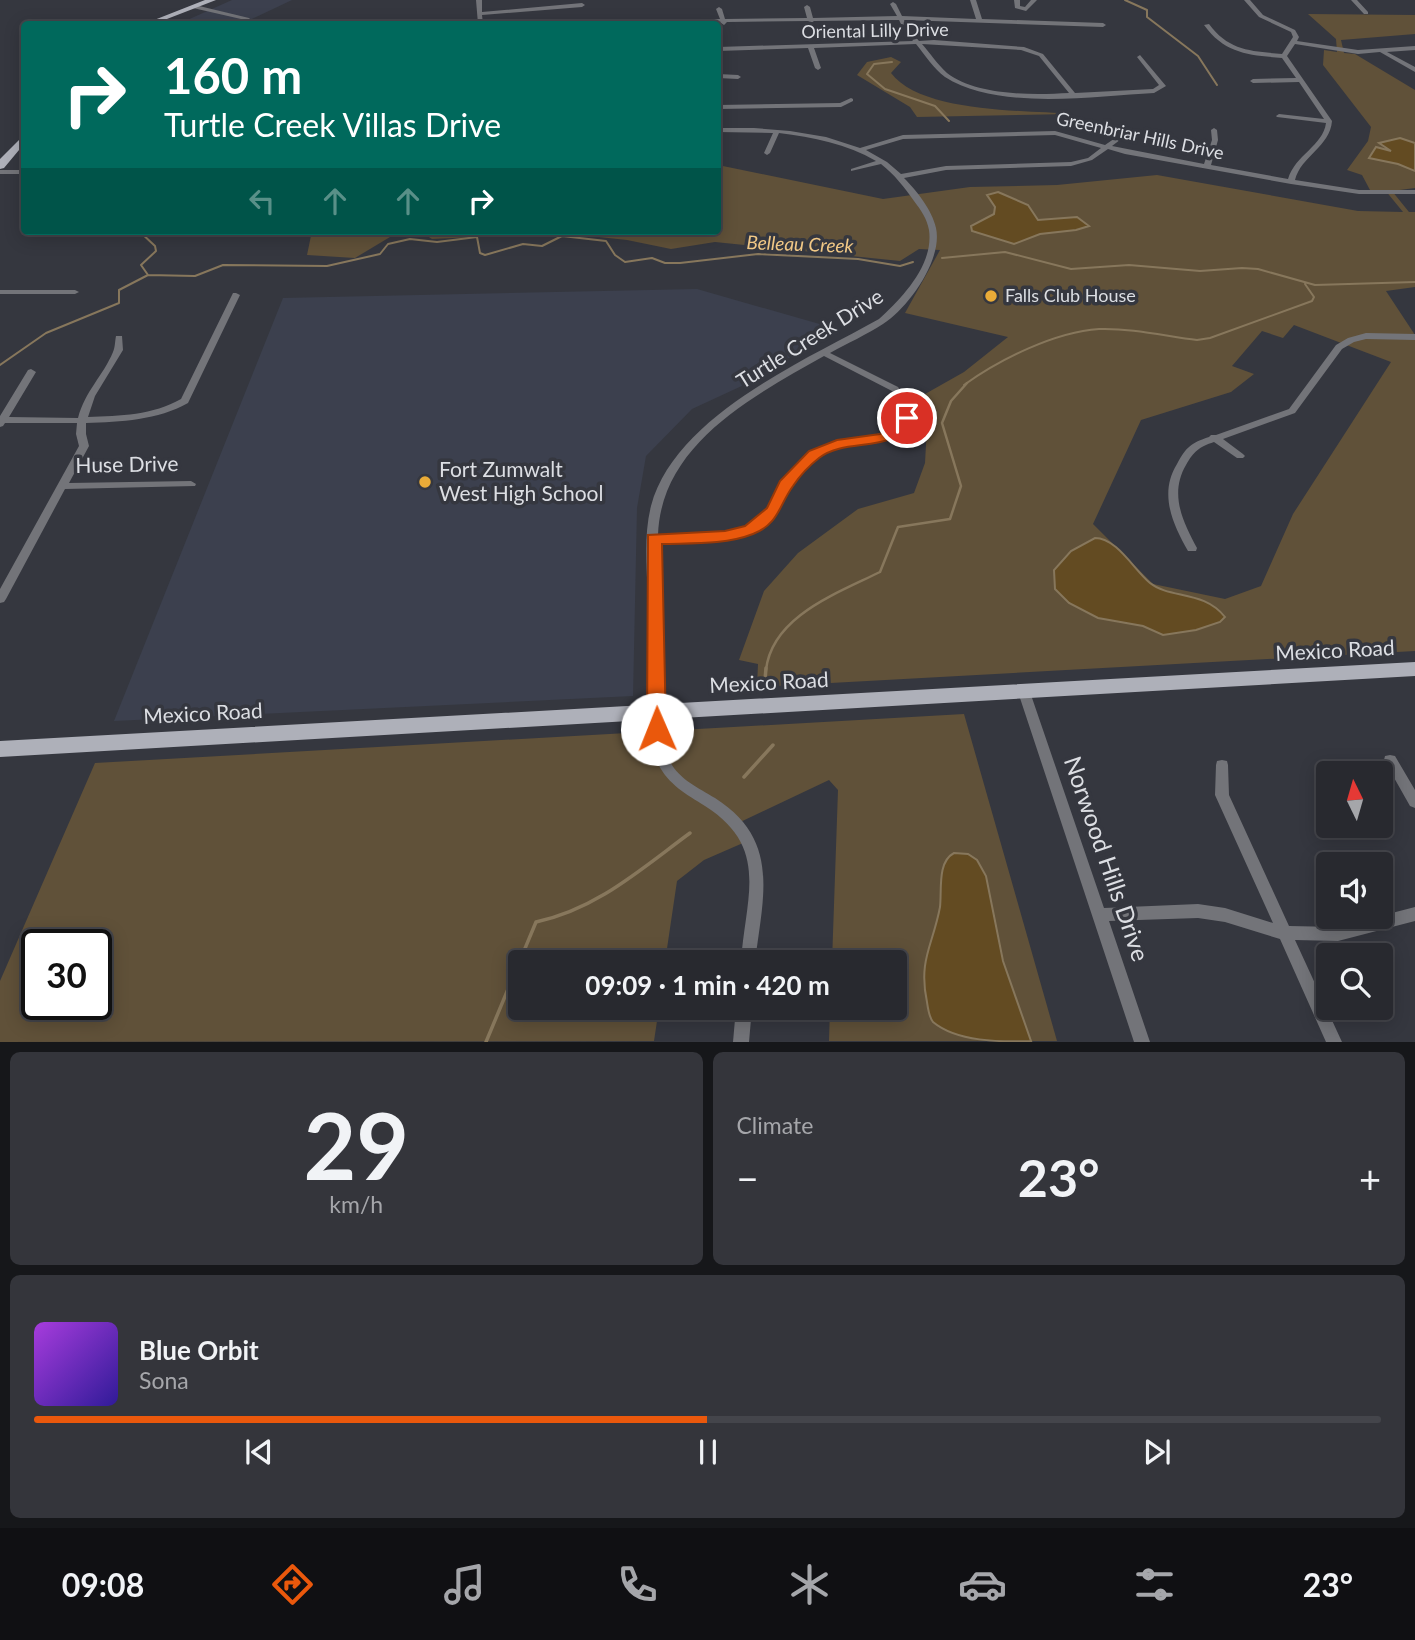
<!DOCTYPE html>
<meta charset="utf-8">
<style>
body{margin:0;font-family:Lato,sans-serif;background:#34353b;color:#f1f3f6;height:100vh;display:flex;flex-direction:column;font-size:26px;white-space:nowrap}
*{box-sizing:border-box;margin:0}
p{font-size:23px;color:#a5a6aa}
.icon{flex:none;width:38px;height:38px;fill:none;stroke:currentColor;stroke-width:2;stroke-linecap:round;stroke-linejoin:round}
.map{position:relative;height:1042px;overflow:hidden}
.panel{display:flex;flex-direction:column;gap:10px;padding:10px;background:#16171a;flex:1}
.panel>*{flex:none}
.hud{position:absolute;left:21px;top:21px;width:700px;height:214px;border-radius:7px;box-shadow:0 4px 18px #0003,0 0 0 2px #44454b;background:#00695c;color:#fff;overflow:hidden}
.needle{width:46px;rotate:355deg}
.fabs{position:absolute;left:1316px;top:761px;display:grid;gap:14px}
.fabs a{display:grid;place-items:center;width:77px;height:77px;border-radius:7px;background:#28292f;box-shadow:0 4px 18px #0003,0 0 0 2px #44454b;font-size:35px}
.speed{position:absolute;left:21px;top:929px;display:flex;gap:14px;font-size:35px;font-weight:700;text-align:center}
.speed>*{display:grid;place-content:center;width:91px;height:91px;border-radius:50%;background:#28292f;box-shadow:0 4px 18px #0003,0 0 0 2px #44454b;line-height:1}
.speed .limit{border:4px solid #111;border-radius:10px;background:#fff;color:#111}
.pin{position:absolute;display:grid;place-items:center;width:60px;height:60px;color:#fff;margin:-30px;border:4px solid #fff;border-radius:50%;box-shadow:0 2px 7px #0007}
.me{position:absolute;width:77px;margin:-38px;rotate:359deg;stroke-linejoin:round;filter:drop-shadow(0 0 5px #0008)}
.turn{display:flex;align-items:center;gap:24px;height:147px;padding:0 28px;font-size:32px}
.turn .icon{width:91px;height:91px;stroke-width:2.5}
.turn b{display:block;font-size:49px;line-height:60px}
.lanes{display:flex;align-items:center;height:66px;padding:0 28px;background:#0003;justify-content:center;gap:35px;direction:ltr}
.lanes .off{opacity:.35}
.big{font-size:52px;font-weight:700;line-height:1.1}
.panel .card{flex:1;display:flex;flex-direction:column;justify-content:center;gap:10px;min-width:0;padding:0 24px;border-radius:10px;background:#34353b}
.panel .dial{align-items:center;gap:0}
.dial b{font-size:91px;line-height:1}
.song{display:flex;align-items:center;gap:21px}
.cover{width:84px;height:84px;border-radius:10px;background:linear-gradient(135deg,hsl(280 70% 55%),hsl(250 70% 35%))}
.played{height:7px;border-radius:4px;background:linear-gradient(90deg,#ea580c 50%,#44454b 50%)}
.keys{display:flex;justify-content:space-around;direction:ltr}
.heat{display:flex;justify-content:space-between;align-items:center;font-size:38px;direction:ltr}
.panel .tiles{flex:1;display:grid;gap:10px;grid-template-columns:1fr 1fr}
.card:last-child{grid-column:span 2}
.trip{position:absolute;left:508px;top:950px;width:399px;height:70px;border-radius:7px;background:#28292f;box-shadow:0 4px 18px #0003,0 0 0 2px #44454b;font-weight:700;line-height:70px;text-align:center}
.tabs{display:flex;height:112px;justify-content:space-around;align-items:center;background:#101013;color:#a5a6aa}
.tabs .icon{width:49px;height:49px}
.tabs .current{color:#ea580c}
.tabs b{font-size:32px;color:#f1f3f6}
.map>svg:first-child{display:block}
</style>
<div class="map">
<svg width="1415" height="1042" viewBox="0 0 1415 1042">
<rect width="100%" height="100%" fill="#35373f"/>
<path fill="#3c404e" d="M232,0H292L241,24H200L185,21Z
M697,289L837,329L746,384L692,409L646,456L637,508L633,696L114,721L283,298Z"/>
<path fill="#605139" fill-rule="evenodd" d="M1308,14L1415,15V34L1341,40L1344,53L1355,54L1415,90V188L1392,191L1409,212H1415V287L1386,291L1415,335V651L757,687L758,664L739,660L764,591L798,553L858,509L914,493L925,463L928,408L918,398L964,372L1008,337L905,313L940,250L919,249L900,261L715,242L671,249L627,240L561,233L432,239L421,232L412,231H718V165L883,199L970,187L1057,185L1157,175L1358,211L1403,212L1385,190H1370L1362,175L1347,170L1368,141L1371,127L1323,65L1324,50L1337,52L1336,39ZM1294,325L1391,362L1293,514L1261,586L1225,599L1153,584L1093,524L1141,420L1231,392L1254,374L1232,366L1262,331L1283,338Z
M891,57L901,62L891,73C921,113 1024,110 1071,114L917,117L910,107L857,75L867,62Z
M312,231H400L355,258L307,255Z
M964,714L1057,1041H829L830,1008H894V962H832L838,790L829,780L734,825L743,843L704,860L677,881L665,962H520V1008H659L654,1041L0,1042V981L95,763ZM37,945H96V1004H37Z"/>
<path fill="#634b22" stroke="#87775c" stroke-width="2" d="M1400,138L1415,143V171L1398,164L1369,158L1376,147L1391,151L1379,143Z
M998,192L1028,205L1038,220L1077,217L1089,226L1076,230L1040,234L1014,244L972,231L971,226L994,214L995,207L987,195Z
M1095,538C1117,538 1134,570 1150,583C1170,599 1204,590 1225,617L1220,622L1196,630L1163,635L1143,626L1098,618L1069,603L1055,589L1054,570L1071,551Z
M954,853L968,854L977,860L986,876L1003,961L1031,1041C1000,1042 957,1042 933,1022C929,1017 928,1009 927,1002C918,960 933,945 940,907C942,890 937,862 954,853Z"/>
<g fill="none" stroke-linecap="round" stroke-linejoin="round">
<path stroke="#87775c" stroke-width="2" d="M1125,0L1147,10V17L1198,56L1217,85
M561,24L571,20
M892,62L874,64L867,74L885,89L935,106L949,121
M139,231L155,246L156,251L141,265L148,275
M942,258L1005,252L1071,269L1129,265L1200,271L1242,268L1258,269L1315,285L1415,282
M0,365L46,333L119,303V290L148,275L195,276L223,265L327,266L380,254L388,244L410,239L437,242L477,237L480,253L485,255L523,244L542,246L562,236L606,241L615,255L625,262L652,258L665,263H680L758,254L858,259L900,266L913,262
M964,385C1000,359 1055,332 1099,329C1132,328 1165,336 1197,340L1210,338L1312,301L1314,297L1305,284"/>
<path stroke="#87775c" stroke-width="2.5" d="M766,670C772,616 838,593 880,572L898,527L950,519L961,486L942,423L951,401L967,383"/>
<path stroke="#87775c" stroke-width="3.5" d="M765,680L766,668
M744,777L773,745
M486,1042L536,922C597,909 641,869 690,833"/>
<path fill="#737479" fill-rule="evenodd" d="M476,0H482V12L582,3L585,5L582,7L482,15L483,24H478Z
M970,0H976L982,19L1103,23L1106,25L1103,27L904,20L909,29L919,41L934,40L1024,47L1043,54L1075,93L1153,89L1159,85L1137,57L1140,55L1166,86L1154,93C1094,96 998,111 945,77C934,69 925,55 916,44L814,48L821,68L818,70L815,68L808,48L718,51V47L913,41L904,30L899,20L814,21L811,23L808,21L727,22L724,25L721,23L600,24L586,23L589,21L720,19L716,9L719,7L722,9L725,19L807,18L804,7L807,5L810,7L813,18L897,16L890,4L893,2L896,4L902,16L976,19ZM922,44L1021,50L1039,56L1069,93C1033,95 977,96 947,73C938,65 930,53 922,44Z
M1014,0H1020V6L1025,7L1031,0H1037L1026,11L1015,8Z
M1244,0H1250L1263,15L1295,30L1299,37L1297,41L1358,50L1415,46V50L1387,52L1415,67V72L1380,52L1358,54L1295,44L1287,56L1332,121C1330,147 1301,156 1295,180L1359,190H1415V194H1359L1291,184L1125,154L1108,149L1092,160L1071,166L946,170L904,178C917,191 932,210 936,228C943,260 908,308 883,324C866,335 848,343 830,353L898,387L913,408C911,414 910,424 906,428C892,445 840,444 819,456C787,473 788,518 754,533C724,546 690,543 658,543C659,571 661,600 661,628C661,661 660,693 663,725C664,735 664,747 668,757C676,778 697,787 715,798C781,840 763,896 755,962H741C745,898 771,848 705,806C686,794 669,785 658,764C644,736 649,666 649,633C650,593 641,545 651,506C675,416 804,361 879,319C902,298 934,265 929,230C927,219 921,210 914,201C904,187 895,175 881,164L851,171V169L876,161C847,144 813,137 779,133L770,153L767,155L764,153L773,133L718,132V128H754L790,131L826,137L860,148L903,135L1055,131L1105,145L1127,130L1130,132L1129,133L1112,146L1204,164L1212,140L1211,130L1214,128L1217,130L1218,140L1211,165L1288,179C1295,155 1323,146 1326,123L1277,117L1276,116L1279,114L1324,119L1299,82L1253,83L1250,81L1253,79L1296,78L1282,58C1249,55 1225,54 1204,25L1209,24C1229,51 1251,51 1282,54L1293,37L1291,32L1259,17ZM1055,135L1101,148L1088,158L1071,162L946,166L901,174L887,162L866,150L903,139ZM824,356L892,391L903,408L898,425C871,441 838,437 810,453C793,463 783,482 775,499C753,543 700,535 658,535C661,444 753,396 824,356Z
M1351,0H1357L1368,12V14H1364Z
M195,5L249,18L250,19L239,24H233L241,19L193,8Z
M718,74L738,75L741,77L738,79L718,78Z
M851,98L853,99V101L841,107L718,109V105L840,103Z
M0,170H24V174H0Z
M0,290H75L79,292L75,294H0Z
M233,293H236L240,295L188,403C158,420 121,422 86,423V434L89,446L69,483L191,481L196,484L195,486L65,489L6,599L4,602L0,603V589L79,446L76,434L77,423H5L3,426L0,427V416L28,370L31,369L36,372L9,417L78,418C85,391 103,376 113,352C115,348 115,341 116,336H122L123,350L95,396L88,417C120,416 153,415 181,399Z
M1366,333L1415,334V340L1366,339L1354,342L1342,349L1295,413L1223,439L1243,454L1245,456L1243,458H1237L1214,442C1199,447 1194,451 1186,465C1169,494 1183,522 1197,548L1196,551H1188C1172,523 1159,493 1177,464C1186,447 1191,443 1209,437L1211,435H1216L1289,409L1336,345L1348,338Z
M1024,687L1028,689L1030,692L1104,908L1198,904L1225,908L1273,923L1215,795L1216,765L1217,761L1222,760L1227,761L1228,765L1229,795L1289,926L1338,927L1415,907V921L1338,941L1295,940L1342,1042H1326L1280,939L1225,922L1198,918L1109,921L1150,1042H1134L1018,692L1020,689Z
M1390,755L1395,756L1415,790V808L1410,806L1384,760L1385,756Z
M736,1008H752L749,1042H733Z"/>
<path fill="#aeb0b9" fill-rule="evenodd" d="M205,0H216L154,24H144Z
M24,135V144L4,168L0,169V159Z
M1415,662V676L0,757V741Z"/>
</g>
<path fill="#ea580c" stroke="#983908" stroke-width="2" d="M907,414L914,418C894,456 848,436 819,458C810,465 799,477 793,486C779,505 779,524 753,534C725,545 692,543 662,544L666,729L664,734H650L647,729L648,535L725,531L745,526L767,508L780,481L809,451L837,440L880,434Z"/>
<g fill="#e9ab38" stroke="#35373f" stroke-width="2.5">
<circle cx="991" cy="296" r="7"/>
<circle cx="425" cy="482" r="7"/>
</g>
<g text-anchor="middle" stroke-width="7" stroke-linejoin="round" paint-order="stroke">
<g font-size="18" fill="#dcdee3" stroke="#35373f">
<text transform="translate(875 31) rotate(-1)" y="6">Oriental Lilly Drive</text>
<text transform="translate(1140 136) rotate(12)" y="6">Greenbriar Hills Drive</text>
</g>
<g font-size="18" fill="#dcdee3" stroke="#35373f" text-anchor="start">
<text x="1005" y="302">Falls Club House</text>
</g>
<g font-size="19" font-style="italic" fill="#f1c886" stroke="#35373f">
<text transform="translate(800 244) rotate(2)" y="7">Belleau Creek</text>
</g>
<g font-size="21" fill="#dcdee3" stroke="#35373f">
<text transform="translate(810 339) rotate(-32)" y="7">Turtle Creek Drive</text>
<text transform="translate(127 465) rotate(-1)" y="7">Huse Drive</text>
<text transform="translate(1335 651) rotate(-3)" y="7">Mexico Road</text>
<text transform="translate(769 683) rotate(-3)" y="7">Mexico Road</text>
<text transform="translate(203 714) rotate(-3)" y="7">Mexico Road</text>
</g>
<g font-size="21" fill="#dcdee3" stroke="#35373f" text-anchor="start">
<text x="439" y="477">Fort Zumwalt<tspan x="439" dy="24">West High School</tspan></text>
</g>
<g font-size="24" fill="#dcdee3" stroke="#35373f">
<text transform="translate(1106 859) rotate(71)" y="8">Norwood Hills Drive</text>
</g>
</g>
</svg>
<div class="fabs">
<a><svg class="needle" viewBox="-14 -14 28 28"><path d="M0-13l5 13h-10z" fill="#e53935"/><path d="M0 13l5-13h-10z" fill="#a5a6aa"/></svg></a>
<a><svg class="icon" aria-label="sound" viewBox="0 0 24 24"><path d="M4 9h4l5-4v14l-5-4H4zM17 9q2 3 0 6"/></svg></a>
<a><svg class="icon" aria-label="search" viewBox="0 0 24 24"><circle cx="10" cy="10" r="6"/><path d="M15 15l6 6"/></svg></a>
</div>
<div class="speed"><div class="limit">30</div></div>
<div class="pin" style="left:907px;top:418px;background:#d93025"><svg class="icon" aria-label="arrive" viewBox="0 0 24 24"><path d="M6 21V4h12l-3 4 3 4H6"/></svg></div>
<svg class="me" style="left:657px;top:729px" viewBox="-20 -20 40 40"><circle r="19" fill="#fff"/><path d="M0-13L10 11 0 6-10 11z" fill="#ea580c"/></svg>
<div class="trip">09:09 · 1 min · 420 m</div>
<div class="hud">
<div class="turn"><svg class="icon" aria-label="right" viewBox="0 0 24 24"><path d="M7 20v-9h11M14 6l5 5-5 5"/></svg><div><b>160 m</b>Turtle Creek Villas Drive</div></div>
<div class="lanes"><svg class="icon off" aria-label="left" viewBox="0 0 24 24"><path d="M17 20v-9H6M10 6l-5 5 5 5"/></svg><svg class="icon off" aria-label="ahead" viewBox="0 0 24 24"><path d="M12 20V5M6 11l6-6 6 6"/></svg><svg class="icon off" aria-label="ahead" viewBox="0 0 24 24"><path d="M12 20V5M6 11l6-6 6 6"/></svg><svg class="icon" aria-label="right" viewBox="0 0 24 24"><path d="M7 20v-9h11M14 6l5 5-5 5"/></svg></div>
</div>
</div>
<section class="panel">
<div class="tiles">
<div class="card dial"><b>29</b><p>km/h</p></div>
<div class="card"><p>Climate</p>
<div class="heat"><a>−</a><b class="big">23°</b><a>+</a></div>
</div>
<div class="card">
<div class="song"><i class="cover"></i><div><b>Blue Orbit</b><p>Sona</p></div></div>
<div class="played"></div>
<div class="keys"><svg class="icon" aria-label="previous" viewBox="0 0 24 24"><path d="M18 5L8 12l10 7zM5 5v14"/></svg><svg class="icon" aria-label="pause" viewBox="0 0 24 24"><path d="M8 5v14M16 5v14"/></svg><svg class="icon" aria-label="next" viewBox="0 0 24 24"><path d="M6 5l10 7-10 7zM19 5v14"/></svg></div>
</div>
</div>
</section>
<nav class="tabs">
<b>09:08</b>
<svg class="icon current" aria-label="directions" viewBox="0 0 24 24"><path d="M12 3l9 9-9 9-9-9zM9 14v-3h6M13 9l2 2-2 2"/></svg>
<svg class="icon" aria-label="music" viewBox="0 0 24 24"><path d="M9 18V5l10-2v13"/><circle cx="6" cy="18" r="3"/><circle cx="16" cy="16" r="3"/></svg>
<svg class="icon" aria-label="phone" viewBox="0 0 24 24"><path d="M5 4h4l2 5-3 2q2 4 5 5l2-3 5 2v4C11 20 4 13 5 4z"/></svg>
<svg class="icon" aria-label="climate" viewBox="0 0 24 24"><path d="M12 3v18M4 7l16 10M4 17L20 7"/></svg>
<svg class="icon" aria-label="car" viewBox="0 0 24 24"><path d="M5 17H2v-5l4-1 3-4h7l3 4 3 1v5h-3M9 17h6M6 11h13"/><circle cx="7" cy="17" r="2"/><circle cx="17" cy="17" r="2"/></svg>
<svg class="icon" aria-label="filters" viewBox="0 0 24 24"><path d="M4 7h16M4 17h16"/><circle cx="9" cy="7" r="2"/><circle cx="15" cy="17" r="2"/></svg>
<b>23°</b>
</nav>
